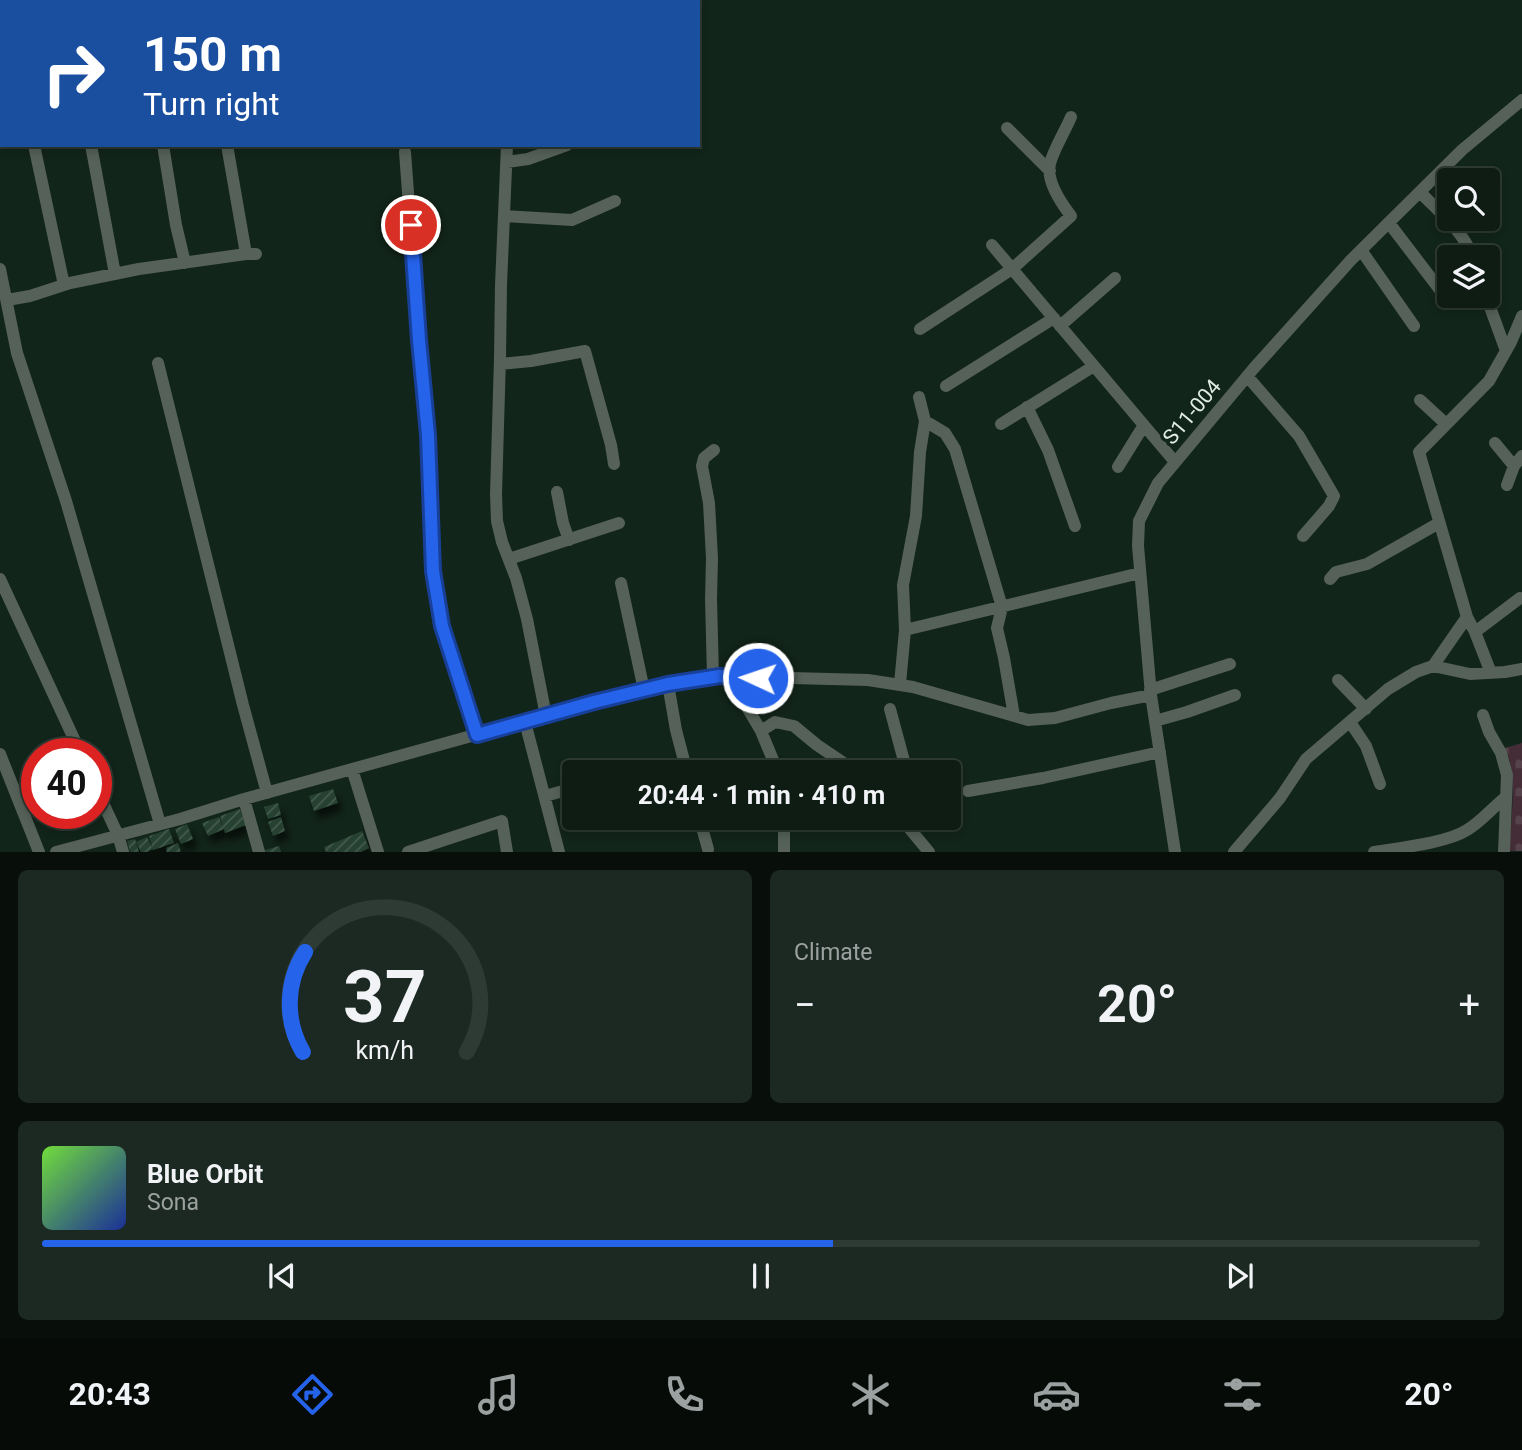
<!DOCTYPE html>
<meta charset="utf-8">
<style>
body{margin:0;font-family:Roboto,sans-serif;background:#1c2922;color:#f1f3f6;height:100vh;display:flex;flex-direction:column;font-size:26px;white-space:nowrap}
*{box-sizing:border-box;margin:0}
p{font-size:23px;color:#9ba1a0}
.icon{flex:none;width:38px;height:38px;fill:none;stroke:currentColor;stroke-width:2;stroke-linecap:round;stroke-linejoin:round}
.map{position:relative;height:852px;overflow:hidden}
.side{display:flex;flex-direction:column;gap:18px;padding:18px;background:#080f0b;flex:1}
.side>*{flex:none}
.top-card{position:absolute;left:0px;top:0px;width:700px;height:147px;box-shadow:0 4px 10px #0003,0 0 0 2px #2e3a34;background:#1a4fa0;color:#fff;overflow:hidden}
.controls{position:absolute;left:1437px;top:168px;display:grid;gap:14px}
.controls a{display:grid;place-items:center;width:63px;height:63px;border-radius:7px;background:#0e1c14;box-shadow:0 4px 10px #0003,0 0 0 2px #2e3a34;font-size:35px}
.speed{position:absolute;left:21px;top:738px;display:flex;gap:14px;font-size:35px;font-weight:700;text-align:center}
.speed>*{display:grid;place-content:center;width:91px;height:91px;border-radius:50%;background:#0e1c14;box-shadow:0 4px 10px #0003,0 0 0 2px #2e3a34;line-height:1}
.speed .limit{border:10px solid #d22;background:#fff;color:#111}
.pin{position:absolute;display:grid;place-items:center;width:60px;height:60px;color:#fff;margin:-30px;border:4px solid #fff;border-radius:50%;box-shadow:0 2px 7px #0007}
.me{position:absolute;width:77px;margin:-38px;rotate:273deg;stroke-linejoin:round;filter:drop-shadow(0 0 5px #0008)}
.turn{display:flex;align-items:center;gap:24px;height:147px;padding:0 28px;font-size:32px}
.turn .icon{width:91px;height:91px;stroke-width:2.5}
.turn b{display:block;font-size:49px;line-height:60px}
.big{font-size:52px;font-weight:700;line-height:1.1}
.side .card{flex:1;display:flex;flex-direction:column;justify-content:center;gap:10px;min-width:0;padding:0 24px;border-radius:10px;background:#1c2922}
.side .dial{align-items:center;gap:0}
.dial svg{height:182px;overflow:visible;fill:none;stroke:#2e3a34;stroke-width:7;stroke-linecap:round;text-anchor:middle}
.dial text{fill:#f1f3f6;stroke:none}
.song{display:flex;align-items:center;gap:21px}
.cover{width:84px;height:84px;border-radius:10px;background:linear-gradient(135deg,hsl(100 70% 55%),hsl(230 70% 35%))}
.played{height:7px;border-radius:4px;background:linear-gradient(90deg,#2563eb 55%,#2e3a34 55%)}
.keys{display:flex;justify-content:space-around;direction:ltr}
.heat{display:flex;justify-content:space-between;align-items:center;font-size:38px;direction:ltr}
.side .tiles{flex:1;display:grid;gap:18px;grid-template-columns:1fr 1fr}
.card:last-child{grid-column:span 2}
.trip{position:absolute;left:562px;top:760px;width:399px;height:70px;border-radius:7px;background:#0e1c14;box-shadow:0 4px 10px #0003,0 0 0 2px #2e3a34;font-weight:700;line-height:70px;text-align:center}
.dock{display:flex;height:112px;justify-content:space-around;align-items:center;background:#060b08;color:#9ba1a0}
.dock .icon{width:49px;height:49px}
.dock .current{color:#2563eb}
.dock b{font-size:32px;color:#f1f3f6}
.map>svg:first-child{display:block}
</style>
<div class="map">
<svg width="1522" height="852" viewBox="0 0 1522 852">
<defs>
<pattern id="cemetery-stones" width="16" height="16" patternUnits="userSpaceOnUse" patternTransform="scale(1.75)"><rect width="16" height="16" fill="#442d37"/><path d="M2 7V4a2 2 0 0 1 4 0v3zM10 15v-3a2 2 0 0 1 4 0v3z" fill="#56424a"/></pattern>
<pattern id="building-hatch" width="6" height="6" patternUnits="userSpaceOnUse" patternTransform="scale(1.75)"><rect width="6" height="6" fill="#254030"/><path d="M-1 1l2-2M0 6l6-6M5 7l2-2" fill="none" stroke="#445c4e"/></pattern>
<filter id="shadow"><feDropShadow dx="4.5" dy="8" stdDeviation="3.5" flood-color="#0009"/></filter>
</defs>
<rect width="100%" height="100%" fill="#12251a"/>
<path fill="url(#cemetery-stones)" d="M1522,743V851H1509C1511,825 1518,772 1505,748Z"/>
<path fill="url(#building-hatch)" filter="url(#shadow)" d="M333,789L338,803L314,811L309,796Z
M278,803L281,815L268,819L264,807Z
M240,809L246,825L225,833L224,829L208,836L202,823L219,817L223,827L220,816Z
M281,817L285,831L273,836L268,822Z
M187,824L193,839L181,844L175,829Z
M169,829L174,843L153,850L149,836Z
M362,831L369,848L361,852H326L324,847Z
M147,837L153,849L147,852H141L136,842Z
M135,839L139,852H130L127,841Z
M178,843L181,852H167L166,848Z
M279,846L281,852H262V851Z"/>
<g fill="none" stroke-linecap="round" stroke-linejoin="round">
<path stroke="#556159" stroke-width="12" d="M39,0V2
M112,0L113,2
M182,0V2
M340,0V2
M498,0V2
M238,2L245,0
M0,70L2,69
M1007,128L1050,171
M34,145L64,285
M91,145L115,274
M163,145L176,225L185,263
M227,145L246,254
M507,145L501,285L500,358L496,494L497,521L502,542L516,578L527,619L546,716
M405,152L419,340L428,434L433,571L442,626L477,735
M507,162L528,159L567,145
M1420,192C1439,212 1463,231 1473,257
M504,216L572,220L615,201
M1389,223L1447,299
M992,245L1175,462
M1361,250L1414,326
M0,269L17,353L66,501L160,824
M1486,296L1506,351
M7,300L30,296L70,283L139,269L246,254H256
M1060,326L1115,278
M920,329L1012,269L1071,216C1061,203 1046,181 1050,164C1052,153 1066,129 1071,117
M158,363L243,705L267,793
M500,364L531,361L585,351L611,445L614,464
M1247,376L1299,436L1334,496L1329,506L1303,536
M946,386L1054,318
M1420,400L1446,424
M1027,407L1048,450L1075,526
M925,421L945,433L955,449L1002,607L997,628L1004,658L1014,716
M1001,424L1094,366
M1495,443L1514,466
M1118,467L1144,425
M1507,485L1514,466L1522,456
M557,492L563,523L569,540
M509,559L619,523
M0,579L81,754
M1330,579L1336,572L1367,564L1439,523
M621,583L644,690
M1467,617L1475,632L1491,673
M905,630L1140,573
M1475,632L1520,598
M1433,666L1467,617L1419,452L1489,381L1511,342L1522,316
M713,677L711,599L712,558L709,503L702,466L704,458L714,450
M730,678L761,731L778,772
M1338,680L1366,709
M668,684L676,730L687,772
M900,684L905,630L903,585L916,516L920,452L925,421L919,397
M1150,690L1230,664
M890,709L907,772
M1483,715L1489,732L1501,753L1507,775L1504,852
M1155,721L1187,712L1235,695
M525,722L559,852
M1350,722L1366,746L1380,784
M761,731L775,722L794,726L817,745L857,772
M0,754L39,852
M352,769L378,852
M96,788L118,835L123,852
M968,791L1043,778L1160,752
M545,796L574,788
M244,799L259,852
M699,817L708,849
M900,817L929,852
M56,852L180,819L244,799L594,702L668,684L720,676L868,680L913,687L1028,720L1055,718L1111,703L1151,695
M408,852L502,821L507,852
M784,852V817
M1175,852L1151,695L1138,546L1139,521L1158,483L1254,368L1351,260L1462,150L1522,100
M1234,852L1280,798L1306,759L1388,689L1416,672L1433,666L1470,674L1505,672L1522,669
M1374,852C1399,848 1447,843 1467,830C1481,822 1493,807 1506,797"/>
</g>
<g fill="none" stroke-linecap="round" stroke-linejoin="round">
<defs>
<path id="route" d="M411,225L419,340L428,435L433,571L442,626L477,735L594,702L668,684L720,676L758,678"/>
</defs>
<use href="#route" stroke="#184099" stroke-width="18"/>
<use href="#route" stroke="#2563eb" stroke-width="12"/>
</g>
<g text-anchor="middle" stroke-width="7" stroke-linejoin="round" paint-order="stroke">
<g font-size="21" fill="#e1ede5" stroke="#12251a">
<text transform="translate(1192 412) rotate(-50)" y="7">S11-004</text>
</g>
</g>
</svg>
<div class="controls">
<a><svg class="icon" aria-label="search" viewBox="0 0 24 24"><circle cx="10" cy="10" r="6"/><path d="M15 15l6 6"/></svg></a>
<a><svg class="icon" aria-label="layers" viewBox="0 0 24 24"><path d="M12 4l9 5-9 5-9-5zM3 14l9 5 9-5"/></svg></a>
</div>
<div class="speed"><div class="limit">40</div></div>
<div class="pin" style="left:411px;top:225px;background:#d93025"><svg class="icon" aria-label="arrive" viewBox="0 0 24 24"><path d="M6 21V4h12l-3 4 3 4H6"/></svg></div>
<svg class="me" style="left:758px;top:678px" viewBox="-20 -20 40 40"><circle r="17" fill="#2563eb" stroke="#fff" stroke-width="3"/><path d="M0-11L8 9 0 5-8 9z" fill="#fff"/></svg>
<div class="trip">20:44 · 1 min · 410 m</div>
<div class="top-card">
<div class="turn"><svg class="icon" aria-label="right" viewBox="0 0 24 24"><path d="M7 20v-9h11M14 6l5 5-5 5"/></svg><div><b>150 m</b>Turn right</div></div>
</div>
</div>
<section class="side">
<div class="tiles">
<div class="card dial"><svg viewBox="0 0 100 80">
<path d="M14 69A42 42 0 1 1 86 69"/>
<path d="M14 69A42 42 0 0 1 15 25" stroke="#2563eb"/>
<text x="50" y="56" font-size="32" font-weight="700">37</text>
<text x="50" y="72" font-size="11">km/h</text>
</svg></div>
<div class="card"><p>Climate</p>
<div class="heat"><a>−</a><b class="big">20°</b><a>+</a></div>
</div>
<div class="card">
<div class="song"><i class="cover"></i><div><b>Blue Orbit</b><p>Sona</p></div></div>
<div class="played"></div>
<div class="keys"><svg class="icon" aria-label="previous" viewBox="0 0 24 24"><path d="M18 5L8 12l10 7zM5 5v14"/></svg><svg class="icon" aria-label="pause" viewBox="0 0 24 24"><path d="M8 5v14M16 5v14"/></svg><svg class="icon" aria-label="next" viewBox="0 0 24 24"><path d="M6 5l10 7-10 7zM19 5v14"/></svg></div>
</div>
</div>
</section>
<nav class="dock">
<b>20:43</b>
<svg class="icon current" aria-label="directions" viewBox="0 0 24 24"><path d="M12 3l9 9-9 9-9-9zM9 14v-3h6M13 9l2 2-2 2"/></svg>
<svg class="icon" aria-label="music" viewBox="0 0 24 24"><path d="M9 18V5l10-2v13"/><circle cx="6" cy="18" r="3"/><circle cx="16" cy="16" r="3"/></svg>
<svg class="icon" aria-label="phone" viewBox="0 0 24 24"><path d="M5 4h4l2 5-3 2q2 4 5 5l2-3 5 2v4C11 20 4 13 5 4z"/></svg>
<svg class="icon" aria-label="climate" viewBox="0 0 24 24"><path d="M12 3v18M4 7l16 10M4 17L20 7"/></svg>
<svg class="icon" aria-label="car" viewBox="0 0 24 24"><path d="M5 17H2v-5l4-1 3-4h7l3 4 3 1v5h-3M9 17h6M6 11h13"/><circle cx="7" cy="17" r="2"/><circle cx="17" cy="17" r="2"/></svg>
<svg class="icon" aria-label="filters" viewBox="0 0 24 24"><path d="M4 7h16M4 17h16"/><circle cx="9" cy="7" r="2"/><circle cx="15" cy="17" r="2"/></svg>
<b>20°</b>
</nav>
